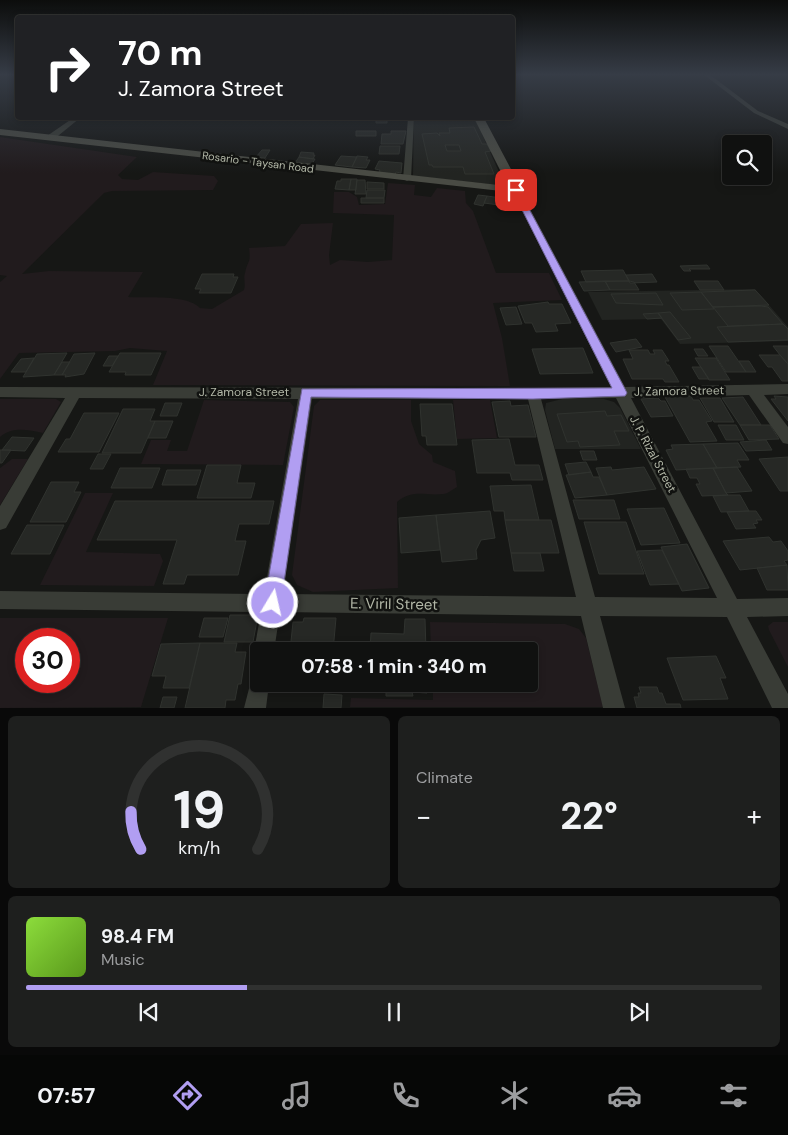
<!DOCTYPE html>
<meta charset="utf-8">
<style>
body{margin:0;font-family:"DM Sans",sans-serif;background:#1e1f1e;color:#f1f3f6;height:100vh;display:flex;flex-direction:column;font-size:19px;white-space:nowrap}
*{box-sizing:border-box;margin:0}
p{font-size:16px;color:#9c9d9f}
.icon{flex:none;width:28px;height:28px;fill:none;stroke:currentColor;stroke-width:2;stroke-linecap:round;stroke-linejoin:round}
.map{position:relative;height:708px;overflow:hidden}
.drawer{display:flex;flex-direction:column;gap:8px;padding:8px;background:#090909;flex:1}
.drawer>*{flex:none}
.banner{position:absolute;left:15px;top:15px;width:500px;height:105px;border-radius:5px;box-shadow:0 2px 8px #0003,0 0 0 1px #303130;background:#202124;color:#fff;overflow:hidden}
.controls{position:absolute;left:722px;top:135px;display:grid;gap:10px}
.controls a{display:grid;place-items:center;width:50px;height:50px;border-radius:5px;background:#101110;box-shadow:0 2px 8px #0003,0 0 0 1px #303130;font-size:25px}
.speed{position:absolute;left:15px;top:628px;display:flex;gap:10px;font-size:25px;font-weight:700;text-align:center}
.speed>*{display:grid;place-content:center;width:65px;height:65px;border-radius:50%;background:#101110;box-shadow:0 2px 8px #0003,0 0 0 1px #303130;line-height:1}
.speed .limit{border:8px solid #d22;background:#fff;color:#111}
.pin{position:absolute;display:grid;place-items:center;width:42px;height:42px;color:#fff;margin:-21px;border-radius:10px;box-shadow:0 2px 8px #0006}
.me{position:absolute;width:55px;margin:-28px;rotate:9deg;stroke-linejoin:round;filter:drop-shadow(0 0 4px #0008)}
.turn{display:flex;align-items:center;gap:18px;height:105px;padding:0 20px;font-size:22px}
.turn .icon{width:65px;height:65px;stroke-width:2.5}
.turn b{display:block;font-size:35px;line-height:42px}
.big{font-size:38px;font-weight:700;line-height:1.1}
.drawer .widget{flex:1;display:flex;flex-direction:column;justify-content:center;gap:8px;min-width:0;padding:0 18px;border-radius:8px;background:#1e1f1e}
.drawer .dial{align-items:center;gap:0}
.dial svg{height:130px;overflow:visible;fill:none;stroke:#303130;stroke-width:7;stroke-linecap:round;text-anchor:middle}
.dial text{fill:#f1f3f6;stroke:none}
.song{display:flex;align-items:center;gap:15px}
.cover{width:60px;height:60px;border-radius:8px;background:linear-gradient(135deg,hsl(90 70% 55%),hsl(90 70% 35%))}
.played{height:5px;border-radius:2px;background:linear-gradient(90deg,#b19ef2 30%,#303130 30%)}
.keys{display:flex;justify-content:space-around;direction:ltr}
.heat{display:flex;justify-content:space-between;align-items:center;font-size:28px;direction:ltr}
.drawer .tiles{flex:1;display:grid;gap:8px;grid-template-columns:1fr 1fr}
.widget:last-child{grid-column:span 2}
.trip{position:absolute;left:250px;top:642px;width:288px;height:50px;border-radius:5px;background:#101110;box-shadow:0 2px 8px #0003,0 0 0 1px #303130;font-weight:700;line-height:50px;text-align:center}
.tabs{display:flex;height:80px;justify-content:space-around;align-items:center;background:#060706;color:#9c9d9f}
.tabs .icon{width:35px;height:35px}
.tabs .on{color:#b19ef2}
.tabs b{font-size:22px;color:#f1f3f6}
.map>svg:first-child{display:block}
</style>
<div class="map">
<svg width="788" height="708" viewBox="0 0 788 708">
<rect width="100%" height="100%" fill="#161715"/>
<path fill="#222421" d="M414,118H469L476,121L504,183L499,185L413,176Z
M755,289L788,327V341L680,344L661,319L602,320L588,292Z
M604,399L614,402L620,408L641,449H555L545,410L546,403L562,399Z"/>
<path fill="#211b1d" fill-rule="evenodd" d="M0,137L137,157L118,175L122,179L138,180L153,172L214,176L218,181L213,190L112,191L104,193L22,274L49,271L143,272L128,297C147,298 187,294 200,308L212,309L244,290C246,284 243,278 245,273C248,259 251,264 249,248L285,246L301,224L333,223L329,255L330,265L340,260L368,262L392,260L394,215L333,213L334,192H349L357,197L359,205L385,204L388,183L415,185L414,195L431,197L437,188L465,191L466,203L473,211L496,273H549L562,300L493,303L502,338L510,386L153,385L167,351L130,348L115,351L19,353L0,379V282L7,276L0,275Z
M0,399H56L61,402L43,433C28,430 13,426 0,437Z
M204,400L290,402L294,407L283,465L141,464L151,440H171L167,451H187Z
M325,400H411V421L419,444L432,455L433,462L455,471L457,487C453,489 448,494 443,494C424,496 413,489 397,502L398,588L313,592L297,585L292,575L314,406L320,400Z
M453,400H490L497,438L457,439Z
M12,459H28L0,505V468Z
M85,493H113L86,552L160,554L163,561L154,586L40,585Z
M0,618H168L141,707L0,708ZM26,639H69V681H26Z
M430,622L565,624L579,629L586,638L603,707H350L351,698L433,700V684H529V651H431Z
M773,622H788V667L769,630L768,626Z"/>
<path fill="#262825" stroke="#30332f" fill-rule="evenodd" d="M376,118H387V123H376Z
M474,127L482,144H487L491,151L485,152L494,174H465L463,167H433L432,165H429L422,134L437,133L440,136L439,133H450L449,128ZM445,145H459L461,151H447Z
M356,131H376V136H356Z
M391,131H406L403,144H381L382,134H391Z
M380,146H400L399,154H379Z
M262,150H270L265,158L256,157Z
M301,152L314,153L313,155H315L313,159L299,157Z
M341,156L357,157L352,167L335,165Z
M357,156L368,157L366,160H370L366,168L352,167Z
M299,157L315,159L312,164L295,163Z
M379,161L402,163L401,173L396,172L395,175L379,172L380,170L375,169Z
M341,179H351L349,190L335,189L337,181H341Z
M351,179H357L356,190H349Z
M357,180H365L366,194H355Z
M367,182L384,183V189H367Z
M367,190H385L384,198H366Z
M478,195L487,196L483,206L474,204Z
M487,196L501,198L499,205L484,203Z
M361,198H384V203H361Z
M707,265L710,269H689L691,271H684L680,266Z
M623,270L629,281L586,282L581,271Z
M202,274H234L233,277H238L231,293H199L201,289H195Z
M652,274L657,282L630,283L626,275Z
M605,281L610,290L584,291L579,282Z
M605,281H629L634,282L639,290H610Z
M694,281H718L724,290H700Z
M755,290L769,305L713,307L701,292Z
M701,292L714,309L682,310L670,293Z
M656,293L663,305L616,303L611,294Z
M548,302L549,304H562L571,323L555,324L558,331L536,332L532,323H525L518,306Z
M761,306L768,307L783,324L728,326L713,307Z
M516,307L522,324L506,325L500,308Z
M670,312L691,338L678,340L658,313Z
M658,313L662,318L647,319L643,314Z
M783,324L788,329V340L728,342L717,327Z
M636,339L642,347L616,352L610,343Z
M709,346H728L746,372H726Z
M773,346H788V364L780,355Z
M583,348L593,373L540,374L532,349Z
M694,349H703L708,356H698Z
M629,350H648L650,354H655L653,350H662L669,361H665L667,365H669L679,382H665L663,379H632L623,359H633Z
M67,353L54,375L23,377L37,354Z
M95,353L84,374L65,377L66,375H62L74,354Z
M120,353H161L151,375H125L126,372H109Z
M759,355H780L788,364V381H782L772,367H768Z
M109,356H118L112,366H103Z
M34,358L26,372H11L21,359Z
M695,358H716L730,380H709Z
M739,361H749L756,372H746Z
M62,362H70L62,375H54Z
M692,367H701L709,379H699Z
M691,396L693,400H699L712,421L706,422L717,441L690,442L665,397Z
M774,396L788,397V421L771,399H776Z
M743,397L761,425H740L722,398Z
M658,398L661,401H665L673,416L651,417L641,399Z
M700,398H720L734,422H714Z
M510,401L511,406L528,405L536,437H499L492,402Z
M165,403H182L177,416H160Z
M420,404H452L457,445H427L426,436H422Z
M123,409H155L150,421H155L141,453H102Z
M605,411L607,416L621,415L629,431H614L620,445L580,447L578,441L567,442L557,414Z
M84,413H119L99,452H58L66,439H70Z
M155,421H173L166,438H148Z
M718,425H736L744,440H726Z
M740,425H770L779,439L749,440Z
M12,437L34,438L25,451L2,450Z
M509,439L515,465H539L543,480H512L510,473H477L472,440Z
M766,440L772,450L746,451L740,442Z
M738,443L749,460H737L741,467L717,468L703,444Z
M703,444L717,468L676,470L666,450L673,449L671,445Z
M0,450H11L2,463H0Z
M580,451H594L597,460H583Z
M98,454H111L103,469H90Z
M788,457V491H780L759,459Z
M586,462L591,472L569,475L565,464Z
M207,465H241L237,483H255L251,498H197Z
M611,467L612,470L644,467L656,489L607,495L596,468Z
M737,467L752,491L726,493L713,468Z
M120,468H160L152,488H111Z
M713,468L726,493L728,495L702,496L696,484H700L697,478H690L686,469Z
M167,470H201L196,485H162Z
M591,472L593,477H599L607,495L575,498L566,475Z
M51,482H79L74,492H81L66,522H30Z
M531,485L539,520H505L504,511H494L490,486Z
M728,495H740L749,511L721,512L713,496Z
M573,500H614L620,519H579Z
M115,501H274L269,524H239L235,541H246L238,575H187L184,584H163L177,540H97Z
M664,508L680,543L641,545L627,509Z
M490,511L495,538L481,540L476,550L477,559L442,562L436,515Z
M749,511H756L762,520H756L758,523L753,524L756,528L736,529L727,512Z
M436,515L440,550L401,553L399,518Z
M505,520H551L559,553H511Z
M584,522H626L644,574H599Z
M27,525H64L50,554H11Z
M769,537L773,542L781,541L788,551V560L784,561L787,565L740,570L723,541Z
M687,544L709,588L682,591L661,547Z
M662,550L679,584L650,585L637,551Z
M511,553H540L544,571H514Z
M787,565L788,590H767L757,568Z
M230,615H258L253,642H224Z
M204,618H228L223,637H199Z
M304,618H336L333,651H290L293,622H303Z
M405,619H425L426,651H370L371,633L404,634Z
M200,643L189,688H163L166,676H152L161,644Z
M200,643H237L235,652H246L241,684H238L235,700H226L225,708H185Z
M716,656L726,678H720L728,699L683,700L667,658Z
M299,684H323V688L299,687Z
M374,684H427V693L412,692L413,696H386V687L374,686Z
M639,687H657L659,693H662L666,704H680L681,708H637L634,697H639L638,693H641Z
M324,694L342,695L341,708H323Z
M163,697H177L174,708H160Z"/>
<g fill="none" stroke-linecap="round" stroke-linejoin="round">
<path fill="#393c36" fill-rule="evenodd" d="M703,74H709L758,111L788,124V129L754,113Z
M73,118H80L53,140H47V136Z
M408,118H414L411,179L407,181L403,179Z
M516,187L520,190L625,387L788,384V394L764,395L788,427V444L783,443L749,395L631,398L737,599L788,598V616L747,617L788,694V708H772L727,617L600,616L625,708H603L581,616L280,612L274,651H259V659L254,651L261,612L0,609V591L264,594L298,399L79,398L6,528L0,530V506L65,398L0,397V387L533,388L611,387L512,190ZM616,398L717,598L595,597L541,399ZM312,399H528L576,597L283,594Z
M259,674V684H269L266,708H244L252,677Z"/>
<path fill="#494b44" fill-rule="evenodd" d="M477,118H487L485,120L522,190L520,193L0,135V129L508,186L475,120Z"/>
</g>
<linearGradient id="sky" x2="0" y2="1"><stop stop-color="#0c0d0c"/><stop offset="0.43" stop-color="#363c46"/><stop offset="1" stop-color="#363c46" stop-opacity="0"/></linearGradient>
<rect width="788" height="173" fill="url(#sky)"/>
<path fill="#b19ef2" stroke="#73679d" d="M513,188L519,190L625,389L627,393L625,396L533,399L311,397L281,603L279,609L273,611L267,609L264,603L302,389L612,388L512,190Z"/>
<g text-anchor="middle" stroke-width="5" stroke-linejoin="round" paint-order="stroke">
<g font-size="11" fill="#b2b7a7" stroke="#111210">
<text transform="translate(258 162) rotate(7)" y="4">Rosario - Taysan Road</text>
</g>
<g font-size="12" fill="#b2b7a7" stroke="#111210">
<text transform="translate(679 391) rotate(-1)" y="4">J. Zamora Street</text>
<text x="244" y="396">J. Zamora Street</text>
<text transform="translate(653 454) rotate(62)" y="4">J. P. Rizal Street</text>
</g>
<g font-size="15" fill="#b2b7a7" stroke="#111210">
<text transform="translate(394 604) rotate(1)" y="5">E. Viril Street</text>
</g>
</g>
</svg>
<div class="controls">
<a><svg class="icon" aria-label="search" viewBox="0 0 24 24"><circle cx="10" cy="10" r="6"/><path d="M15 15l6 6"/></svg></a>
</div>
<div class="speed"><div class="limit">30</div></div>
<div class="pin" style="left:516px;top:190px;background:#d93025"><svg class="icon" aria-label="arrive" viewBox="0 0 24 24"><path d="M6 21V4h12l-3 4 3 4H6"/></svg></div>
<svg class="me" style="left:273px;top:603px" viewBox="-20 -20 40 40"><circle r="17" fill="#b19ef2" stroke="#fff" stroke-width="3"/><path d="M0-11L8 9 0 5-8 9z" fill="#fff"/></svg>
<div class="trip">07:58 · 1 min · 340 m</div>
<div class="banner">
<div class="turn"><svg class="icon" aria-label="right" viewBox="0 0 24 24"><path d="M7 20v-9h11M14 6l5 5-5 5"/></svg><div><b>70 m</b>J. Zamora Street</div></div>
</div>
</div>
<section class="drawer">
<div class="tiles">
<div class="widget dial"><svg viewBox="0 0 100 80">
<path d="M14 69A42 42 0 1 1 86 69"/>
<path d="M14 69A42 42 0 0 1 8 46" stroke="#b19ef2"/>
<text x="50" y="56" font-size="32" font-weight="700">19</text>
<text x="50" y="72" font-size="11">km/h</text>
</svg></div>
<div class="widget"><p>Climate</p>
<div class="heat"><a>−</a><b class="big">22°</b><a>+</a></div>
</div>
<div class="widget">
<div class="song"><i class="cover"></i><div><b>98.4 FM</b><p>Music</p></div></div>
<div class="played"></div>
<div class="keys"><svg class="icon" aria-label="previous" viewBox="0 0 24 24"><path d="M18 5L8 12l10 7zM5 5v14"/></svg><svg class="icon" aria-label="pause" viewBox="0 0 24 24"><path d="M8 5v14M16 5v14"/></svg><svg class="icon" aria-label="next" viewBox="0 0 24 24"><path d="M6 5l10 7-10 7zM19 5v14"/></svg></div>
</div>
</div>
</section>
<nav class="tabs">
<b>07:57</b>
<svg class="icon on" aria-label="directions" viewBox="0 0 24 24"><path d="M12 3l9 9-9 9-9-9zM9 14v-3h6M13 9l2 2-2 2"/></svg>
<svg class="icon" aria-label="music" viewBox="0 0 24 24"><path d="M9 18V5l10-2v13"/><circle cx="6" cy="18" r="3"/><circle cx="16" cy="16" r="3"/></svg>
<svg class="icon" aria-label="phone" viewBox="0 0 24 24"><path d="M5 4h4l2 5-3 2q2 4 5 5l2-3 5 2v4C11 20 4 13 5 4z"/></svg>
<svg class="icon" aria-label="climate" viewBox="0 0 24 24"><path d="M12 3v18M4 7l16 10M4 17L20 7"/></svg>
<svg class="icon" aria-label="car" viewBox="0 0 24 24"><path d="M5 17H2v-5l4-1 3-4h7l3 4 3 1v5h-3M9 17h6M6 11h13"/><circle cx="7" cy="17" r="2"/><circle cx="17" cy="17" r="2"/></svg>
<svg class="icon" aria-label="filters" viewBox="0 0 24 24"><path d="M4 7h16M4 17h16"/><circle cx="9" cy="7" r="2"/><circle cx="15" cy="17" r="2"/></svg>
</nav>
